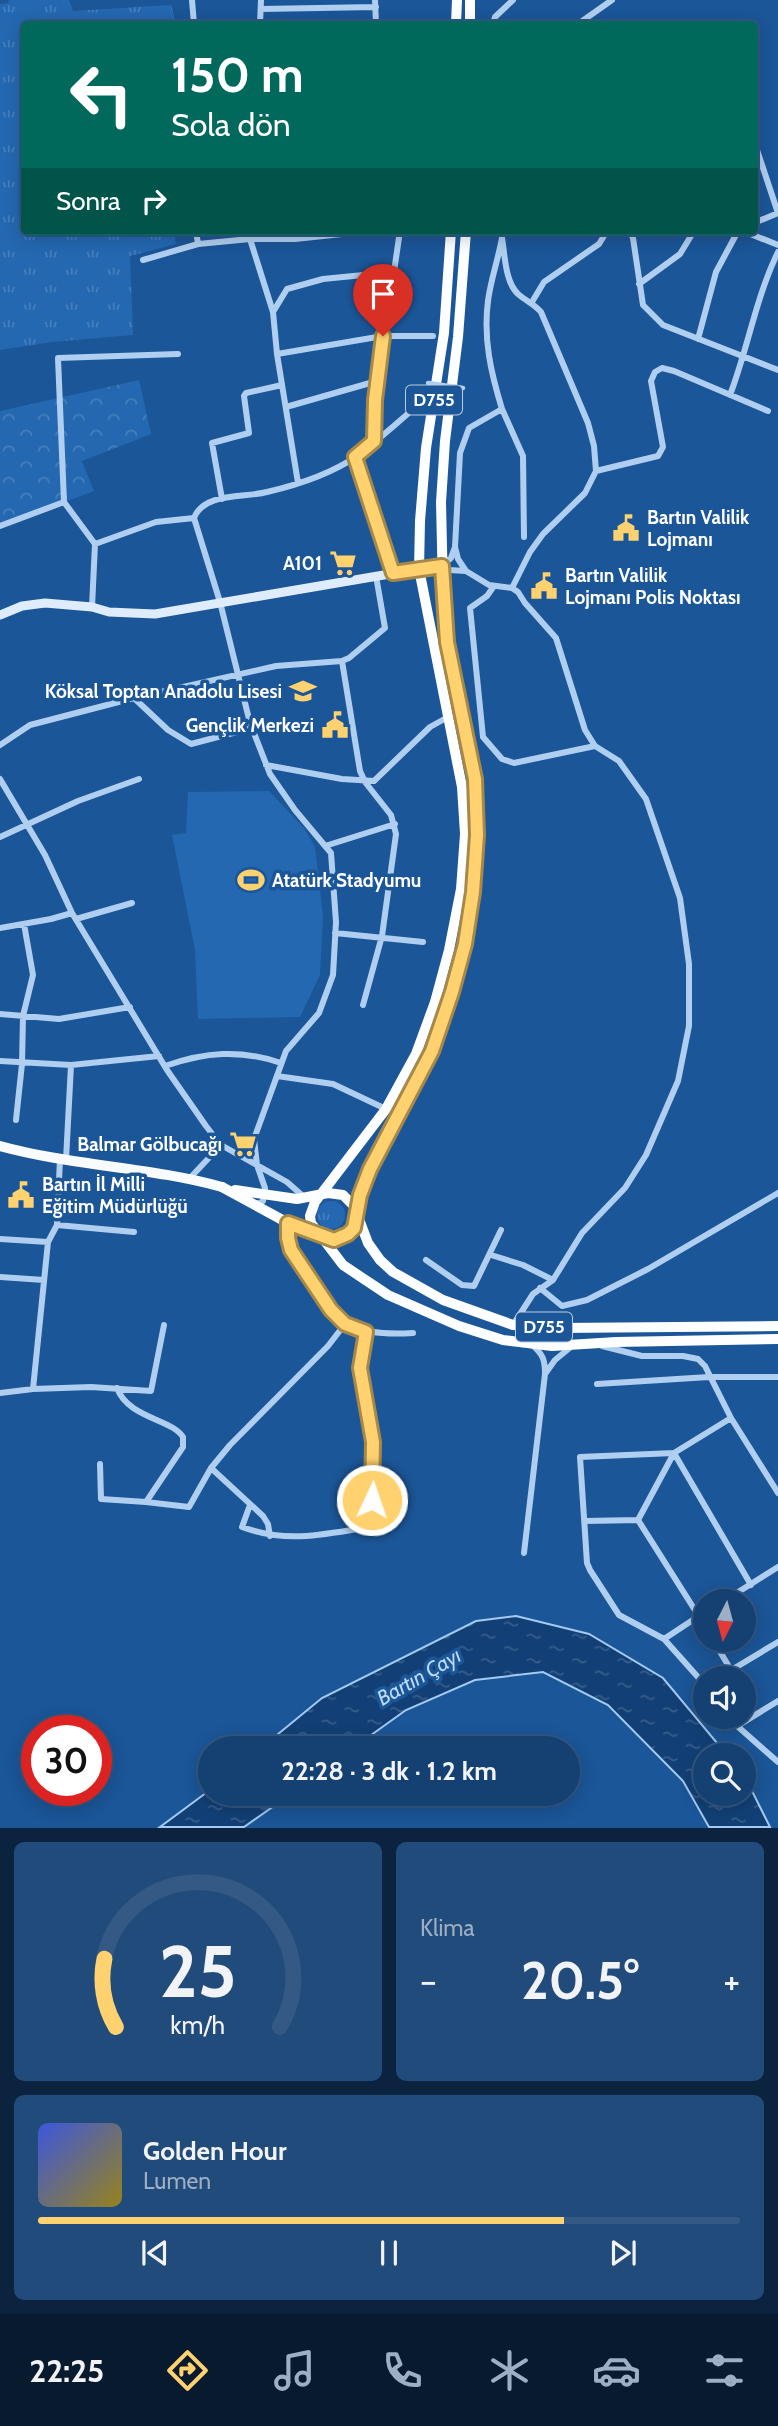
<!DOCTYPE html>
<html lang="tr">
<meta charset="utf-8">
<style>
body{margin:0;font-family:Cabin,sans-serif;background:#214b7a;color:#f1f3f6;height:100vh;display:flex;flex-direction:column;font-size:26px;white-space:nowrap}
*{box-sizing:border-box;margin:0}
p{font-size:23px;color:#9dafc4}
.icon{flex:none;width:38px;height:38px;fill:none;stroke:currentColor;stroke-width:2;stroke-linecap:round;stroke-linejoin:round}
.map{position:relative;height:1828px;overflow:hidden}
.panel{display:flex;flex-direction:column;gap:14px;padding:14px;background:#0b233f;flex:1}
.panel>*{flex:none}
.top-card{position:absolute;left:21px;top:21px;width:737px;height:214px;border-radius:7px;box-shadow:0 4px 18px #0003,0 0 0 2px #335984;background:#00695c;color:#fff;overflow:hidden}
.needle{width:46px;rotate:186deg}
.controls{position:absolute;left:693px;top:1589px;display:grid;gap:14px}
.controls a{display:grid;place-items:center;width:63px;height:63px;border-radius:50%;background:#144072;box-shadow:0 4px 18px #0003,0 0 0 2px #335984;font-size:35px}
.speed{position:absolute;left:21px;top:1715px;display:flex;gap:14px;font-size:35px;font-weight:700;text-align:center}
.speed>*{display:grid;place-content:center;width:91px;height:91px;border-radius:50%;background:#144072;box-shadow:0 4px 18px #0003,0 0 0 2px #335984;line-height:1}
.speed .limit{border:10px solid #d22;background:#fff;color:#111}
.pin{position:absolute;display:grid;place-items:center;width:60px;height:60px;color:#fff;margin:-72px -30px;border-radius:50% 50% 50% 0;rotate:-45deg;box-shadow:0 0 7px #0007}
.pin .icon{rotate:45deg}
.me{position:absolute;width:77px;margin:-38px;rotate:3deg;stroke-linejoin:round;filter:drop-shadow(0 0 5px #0008)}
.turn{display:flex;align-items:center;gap:24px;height:147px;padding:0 35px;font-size:32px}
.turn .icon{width:91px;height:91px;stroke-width:2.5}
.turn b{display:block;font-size:49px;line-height:60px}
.then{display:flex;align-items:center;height:66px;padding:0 35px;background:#0003;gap:14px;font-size:26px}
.big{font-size:52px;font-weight:700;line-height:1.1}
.panel .tile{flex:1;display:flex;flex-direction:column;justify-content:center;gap:10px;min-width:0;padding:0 24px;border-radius:10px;background:#214b7a}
.panel .dial{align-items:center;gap:0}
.dial svg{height:182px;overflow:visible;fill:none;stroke:#335984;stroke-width:7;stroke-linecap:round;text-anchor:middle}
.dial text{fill:#f1f3f6;stroke:none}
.song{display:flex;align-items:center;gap:21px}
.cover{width:84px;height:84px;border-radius:10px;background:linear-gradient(135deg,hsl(230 70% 55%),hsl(50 70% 35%))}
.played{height:7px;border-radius:4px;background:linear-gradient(90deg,#ffd16f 75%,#335984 75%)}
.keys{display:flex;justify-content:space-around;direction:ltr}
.heat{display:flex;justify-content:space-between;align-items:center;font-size:38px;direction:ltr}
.panel .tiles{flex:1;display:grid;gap:14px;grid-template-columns:1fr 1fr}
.tile:last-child{grid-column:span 2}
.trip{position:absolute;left:198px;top:1736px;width:382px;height:70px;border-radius:35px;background:#144072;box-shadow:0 4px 18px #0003,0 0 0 2px #335984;font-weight:700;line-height:70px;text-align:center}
.tabs{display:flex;height:112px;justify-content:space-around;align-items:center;background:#081a2e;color:#9dafc4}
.tabs .icon{width:49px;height:49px}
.tabs .current{color:#ffd16f}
.tabs b{font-size:32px;color:#f1f3f6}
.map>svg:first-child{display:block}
</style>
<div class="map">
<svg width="778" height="1828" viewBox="0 0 778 1828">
<defs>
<pattern id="grass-tufts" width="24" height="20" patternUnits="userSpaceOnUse" patternTransform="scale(1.75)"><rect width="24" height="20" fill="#2468b1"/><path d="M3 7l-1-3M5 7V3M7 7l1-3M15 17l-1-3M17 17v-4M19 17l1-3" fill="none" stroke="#457fbd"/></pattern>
<pattern id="forest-crowns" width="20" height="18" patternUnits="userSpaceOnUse" patternTransform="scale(1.75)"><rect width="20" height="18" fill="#2468b1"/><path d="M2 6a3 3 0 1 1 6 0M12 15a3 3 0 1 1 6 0" fill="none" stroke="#457fbd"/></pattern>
<pattern id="water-ripples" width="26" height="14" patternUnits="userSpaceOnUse" patternTransform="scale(1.75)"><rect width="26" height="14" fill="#124076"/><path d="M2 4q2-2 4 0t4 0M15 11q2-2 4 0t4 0" fill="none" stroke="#365d8b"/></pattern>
</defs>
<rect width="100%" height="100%" fill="#1b5698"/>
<path fill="url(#grass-tufts)" d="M9,0H69L73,11L171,5L176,24H24V231H174L176,244L130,256L133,335L52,342L0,350V4L8,3Z
M317 1215a14 14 0 1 1 28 0a14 14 0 1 1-28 0Z"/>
<path fill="url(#forest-crowns)" d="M139,380L151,434L82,461L94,491L0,526V411Z"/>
<path fill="#2468b1" d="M269,791L304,828L315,847L323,916L320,975L300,1017L198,1019L195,950L172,835L186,833L188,792Z"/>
<path fill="url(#water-ripples)" stroke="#a3caf2" stroke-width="2" d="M516,1616L589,1634L663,1678L727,1755H705V1794H744V1775L770,1827H709L683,1781L608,1705L543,1672L475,1680L406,1710L353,1748H261L322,1698L476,1621Z
M210,1790V1794H291L244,1827H160Z"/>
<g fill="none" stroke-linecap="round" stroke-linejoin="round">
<path stroke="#b0cff0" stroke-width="6" d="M192,0L194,24
M375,0L376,24
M261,9L376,7
M260,24L261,0
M493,24L495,17L513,0
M578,24L612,0
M754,141L778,213
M754,223L778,213
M196,231L198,244
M630,231L633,238L643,305L663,325L778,370
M743,231L778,245
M502,238C505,255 505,282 518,294C526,301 534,304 541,312L588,423L594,446L596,471L585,493L543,534L530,552L512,588
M250,239L273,312
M143,260L198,244L250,239H295L370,231
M639,284L680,254L694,231
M532,302L544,282L599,244L607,231
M698,339L716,272L738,231
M277,354L383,336H433
M730,395C748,348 756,297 778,252
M286,407L377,381
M502,409L523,456L524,537
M374,441L375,400L400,231
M355,457L393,573
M596,471L658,456L663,447L651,381L655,372L662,368L674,371L768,411
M298,483L277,354L273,312L287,289L323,279L394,272
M222,499L212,443L249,433L244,396L246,393L282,385
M64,502L95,544L92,607
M0,526L64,502L58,358L178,354
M95,544L156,522L194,518
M455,547L458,559L466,571L489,585L512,588L518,592L525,603L556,638L585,730L595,746L619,761L646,799L680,898L689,964V1026L678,1081L646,1155L625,1188L582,1233L553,1280L533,1294L513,1325
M466,571L449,570L442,566L451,558L455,547L460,453L469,428L502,409C491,373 483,339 488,301C491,277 500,255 503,231
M494,586L487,596L470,608L483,737L502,759L514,763L595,746
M342,661L360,771L365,782L391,815L396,834L382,936L363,1005
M134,698L168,730L191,744L252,728
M0,745L30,725L134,698L276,666L342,661L349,658L385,628L376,576
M266,765L342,779L374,781L430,727L448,717
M0,779L45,855L72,913L167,1070L206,1126L221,1145L287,1182L304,1197
M0,837L78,801L139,779
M325,846L395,824
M76,919L132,903
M0,928L51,919L72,913
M335,933L423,942
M0,1014L59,1019L130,1007
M0,1061L71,1065L159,1056
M165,1066C205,1052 240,1049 281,1063
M277,1076L333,1084L386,1109
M16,1120L22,1064L23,1016L33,975L24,924
M66,1160L71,1065
M190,1178L221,1145
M253,1204L260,1203L263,1201L265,1188L257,1165L254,1139L286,1051L319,1013L333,975L336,922L331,853L295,810L270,774L250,723L220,602L194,518C204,492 244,498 267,492C297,485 331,474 357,456C380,439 401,419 423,401
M288,1223L287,1238L291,1250C329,1310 334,1338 413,1333
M57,1225L134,1232
M0,1239L48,1242L57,1225L60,1159
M48,1242L33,1389L91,1387L151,1391L164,1325
M491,1255L523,1265L553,1280
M426,1260L462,1285L474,1286L501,1230
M0,1277L44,1280
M540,1288L562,1306L587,1300L648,1269L778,1193
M532,1345C543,1354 545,1360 545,1374
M602,1346L642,1356H683L698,1359L705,1366L731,1418L778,1493
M597,1384L709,1377H778
M117,1388C128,1418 172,1419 183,1437V1447L146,1502L189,1507L211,1468L230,1445L328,1346L345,1324
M0,1393L33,1389
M674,1453L751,1585
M100,1464L101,1499L146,1502
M211,1468L263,1516L268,1524L270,1536
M250,1505L242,1527C288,1544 323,1534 370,1527L374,1473L373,1442L360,1368L366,1332
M638,1520L705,1626
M638,1520L674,1453
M585,1521L638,1520
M524,1553L545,1374L555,1360L572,1346
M724,1601L778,1567
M664,1639L705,1612
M713,1640L731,1670
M718,1678L778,1642
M705,1685L664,1639L619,1615L590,1570L587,1563L580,1457L674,1453L731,1418
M727,1717L778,1762
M739,1725L778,1701"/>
<path stroke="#deecfb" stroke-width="9" d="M0,615L22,606L45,603L92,607L109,612L155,614L419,569"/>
<path stroke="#f9fcff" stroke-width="10" d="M0,1146C73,1166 150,1167 222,1187"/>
<path stroke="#fcfeff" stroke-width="10" d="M456,24L457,0
M470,24V0
M451,231L444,333L426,448L420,521L419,569L462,787L465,834L461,889L449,950L435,1002L416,1054L386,1109L315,1202L310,1216L311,1223L343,1265L388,1295L459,1326L503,1340L552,1346L616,1342L778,1339
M222,1187L288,1223L327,1239L342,1238L348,1234L356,1221L360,1195L370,1169L432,1051L452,992L465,944L473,892L477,835L476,779L447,641L443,591L441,502L445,441L458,337L466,231
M235,1190L297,1199L328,1193L343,1195L354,1206L368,1243L380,1260L393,1272L443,1300L513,1325L559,1328L778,1326"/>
<path stroke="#b0cff0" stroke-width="4.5" d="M428,383L463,388"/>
</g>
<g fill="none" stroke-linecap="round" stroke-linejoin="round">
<defs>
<path id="route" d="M372,1500L373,1442L360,1368L366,1332L345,1324L331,1310L291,1250L288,1238V1223L334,1240L348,1234L354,1228L360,1195L370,1169L432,1051L452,992L465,944L473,892L477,835L475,779L447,642L442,566L393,573L355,457L374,441L375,400L383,336"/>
</defs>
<use href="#route" stroke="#a68848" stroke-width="18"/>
<use href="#route" stroke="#ffd16f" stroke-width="12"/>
</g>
<defs>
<symbol id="civic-bare" viewBox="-9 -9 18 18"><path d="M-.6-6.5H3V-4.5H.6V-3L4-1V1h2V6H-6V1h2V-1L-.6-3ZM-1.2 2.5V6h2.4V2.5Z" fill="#ffd16f" stroke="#1b5698" stroke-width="2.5" paint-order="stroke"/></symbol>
<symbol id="supermarket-bare" viewBox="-9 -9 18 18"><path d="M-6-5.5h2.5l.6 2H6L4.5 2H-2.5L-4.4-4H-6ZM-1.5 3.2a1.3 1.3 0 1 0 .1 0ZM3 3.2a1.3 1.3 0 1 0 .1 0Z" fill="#ffd16f" stroke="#1b5698" stroke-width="2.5" paint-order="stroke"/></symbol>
<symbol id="school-bare" viewBox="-9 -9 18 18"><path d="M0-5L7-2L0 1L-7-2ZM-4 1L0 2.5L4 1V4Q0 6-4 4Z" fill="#ffd16f" stroke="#1b5698" stroke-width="2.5" paint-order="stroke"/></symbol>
<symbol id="stadium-bare" viewBox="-9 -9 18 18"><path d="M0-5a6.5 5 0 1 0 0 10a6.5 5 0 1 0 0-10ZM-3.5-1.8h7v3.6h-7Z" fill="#ffd16f" stroke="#1b5698" stroke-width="2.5" paint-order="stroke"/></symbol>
</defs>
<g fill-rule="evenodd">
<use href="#civic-bare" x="607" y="509" width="38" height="38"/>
<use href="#supermarket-bare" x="324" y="544" width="38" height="38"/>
<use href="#civic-bare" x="525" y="567" width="38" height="38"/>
<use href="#school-bare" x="284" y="672" width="38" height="38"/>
<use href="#civic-bare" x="316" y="706" width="38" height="38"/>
<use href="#stadium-bare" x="232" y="861" width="38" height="38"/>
<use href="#supermarket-bare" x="224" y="1125" width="38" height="38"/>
<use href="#civic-bare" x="2" y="1176" width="38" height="38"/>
</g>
<g text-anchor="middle" stroke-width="7" stroke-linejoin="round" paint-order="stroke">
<g fill="#1b5698" stroke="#bbcce0" stroke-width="2">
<rect x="406" y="385.5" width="56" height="29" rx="5"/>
<rect x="516" y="1312.5" width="56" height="29" rx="5"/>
</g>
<g font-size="18" font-weight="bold" fill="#fff">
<text x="434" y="406">D755</text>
<text x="544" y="1333">D755</text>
</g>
<g font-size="19" font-weight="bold" fill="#fff" stroke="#1b5698" text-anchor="start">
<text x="647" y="524">Bartın Valilik<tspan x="647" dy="22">Lojmanı</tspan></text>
<text x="322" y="570" text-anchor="end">A101</text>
<text x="565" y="582">Bartın Valilik<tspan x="565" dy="22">Lojmanı Polis Noktası</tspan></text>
<text x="282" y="698" text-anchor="end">Köksal Toptan Anadolu Lisesi</text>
<text x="314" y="732" text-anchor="end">Gençlik Merkezi</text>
<text x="272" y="887">Atatürk Stadyumu</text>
<text x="222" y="1151" text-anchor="end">Balmar Gölbucağı</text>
<text x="42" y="1191">Bartın İl Milli<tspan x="42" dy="22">Eğitim Müdürlüğü</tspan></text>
</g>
<g font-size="21" font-style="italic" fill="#bcd9f7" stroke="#1b5698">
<text transform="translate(419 1677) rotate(-30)" y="7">Bartın Çayı</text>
</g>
</g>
</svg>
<div class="controls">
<a><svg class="needle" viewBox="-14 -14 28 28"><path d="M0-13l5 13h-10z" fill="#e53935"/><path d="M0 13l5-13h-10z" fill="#9dafc4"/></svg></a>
<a><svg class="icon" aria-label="sound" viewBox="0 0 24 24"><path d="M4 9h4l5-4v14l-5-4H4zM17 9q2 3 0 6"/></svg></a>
<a><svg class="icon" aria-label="search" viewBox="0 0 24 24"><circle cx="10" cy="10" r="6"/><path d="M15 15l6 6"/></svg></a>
</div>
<div class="speed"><div class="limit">30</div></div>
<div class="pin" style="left:383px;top:336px;background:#d93025"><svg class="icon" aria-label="arrive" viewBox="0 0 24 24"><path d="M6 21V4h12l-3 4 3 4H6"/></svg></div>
<svg class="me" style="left:372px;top:1500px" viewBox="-20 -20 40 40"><circle r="17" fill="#ffd16f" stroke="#fff" stroke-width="3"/><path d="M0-11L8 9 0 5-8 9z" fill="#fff"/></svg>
<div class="trip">22:28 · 3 dk · 1.2 km</div>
<div class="top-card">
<div class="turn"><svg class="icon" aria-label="left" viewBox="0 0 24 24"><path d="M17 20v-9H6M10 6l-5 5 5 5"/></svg><div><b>150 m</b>Sola dön</div></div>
<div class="then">Sonra<svg class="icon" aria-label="right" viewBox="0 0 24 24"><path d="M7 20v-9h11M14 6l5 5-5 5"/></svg></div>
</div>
</div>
<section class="panel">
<div class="tiles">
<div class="tile dial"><svg viewBox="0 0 100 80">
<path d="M14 69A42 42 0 1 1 86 69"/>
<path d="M14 69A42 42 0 0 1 9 39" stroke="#ffd16f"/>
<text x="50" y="56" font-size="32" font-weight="700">25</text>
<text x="50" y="72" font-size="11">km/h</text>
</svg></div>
<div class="tile"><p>Klima</p>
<div class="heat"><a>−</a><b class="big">20.5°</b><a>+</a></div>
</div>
<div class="tile">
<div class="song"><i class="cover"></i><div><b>Golden Hour</b><p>Lumen</p></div></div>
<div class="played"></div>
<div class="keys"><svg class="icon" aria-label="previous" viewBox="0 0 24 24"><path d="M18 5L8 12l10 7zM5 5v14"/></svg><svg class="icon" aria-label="pause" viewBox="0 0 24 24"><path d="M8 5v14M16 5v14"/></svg><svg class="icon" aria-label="next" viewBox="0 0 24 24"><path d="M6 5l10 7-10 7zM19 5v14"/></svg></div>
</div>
</div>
</section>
<nav class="tabs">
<b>22:25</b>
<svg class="icon current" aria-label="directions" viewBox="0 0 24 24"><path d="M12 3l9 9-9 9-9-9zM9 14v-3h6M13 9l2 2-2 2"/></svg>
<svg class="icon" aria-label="music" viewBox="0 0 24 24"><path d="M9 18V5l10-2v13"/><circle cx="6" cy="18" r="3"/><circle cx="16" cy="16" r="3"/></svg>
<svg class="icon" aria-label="phone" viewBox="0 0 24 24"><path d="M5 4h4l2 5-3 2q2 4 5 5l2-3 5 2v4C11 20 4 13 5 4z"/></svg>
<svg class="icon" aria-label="climate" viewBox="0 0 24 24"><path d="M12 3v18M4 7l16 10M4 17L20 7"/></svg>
<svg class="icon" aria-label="car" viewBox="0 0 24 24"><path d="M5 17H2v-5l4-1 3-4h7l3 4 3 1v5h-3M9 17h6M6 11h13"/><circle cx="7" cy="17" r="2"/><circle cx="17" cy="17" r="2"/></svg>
<svg class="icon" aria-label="filters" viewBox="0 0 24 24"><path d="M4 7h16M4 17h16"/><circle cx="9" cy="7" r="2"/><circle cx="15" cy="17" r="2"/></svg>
</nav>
